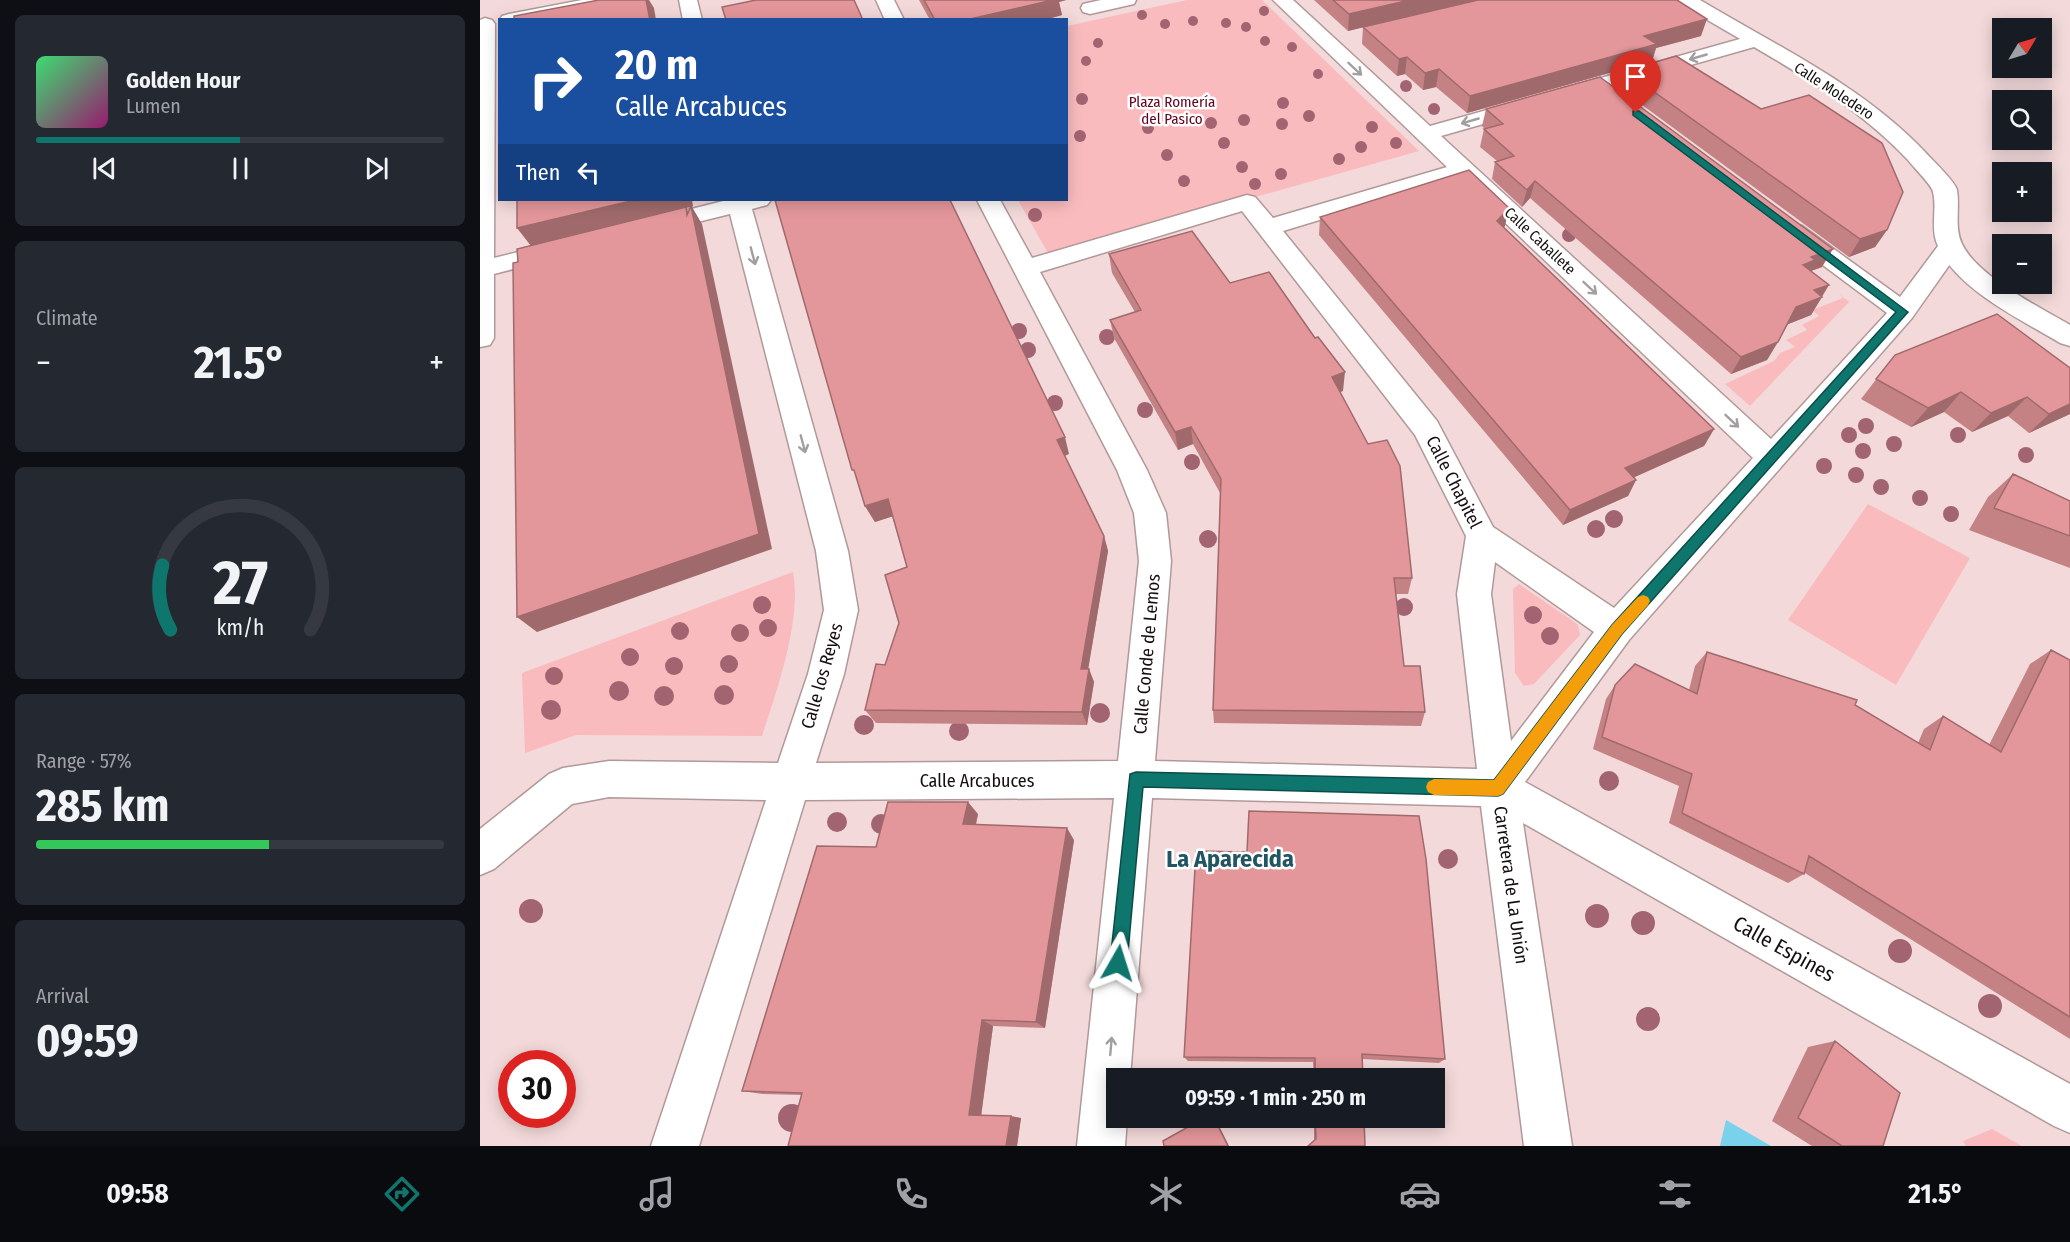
<!DOCTYPE html>
<meta charset="utf-8">
<style>
body{margin:0;font-family:"Fira Sans Condensed",sans-serif;background:#242831;color:#f1f3f6;height:100vh;display:flex;flex-direction:column;font-size:22px;white-space:nowrap}
*{box-sizing:border-box;margin:0}
p{font-size:20px;color:#9ea1a6}
.icon{flex:none;width:33px;height:33px;fill:none;stroke:currentColor;stroke-width:2;stroke-linecap:round;stroke-linejoin:round}
.map{position:relative;flex:1;overflow:hidden}
.drawer{display:flex;flex-direction:column;gap:15px;padding:15px;background:#0d0f14;width:480px}
.drawer>*{flex:none}
.guide{position:absolute;left:18px;top:18px;width:570px;height:183px;border-radius:0px;box-shadow:0 3px 15px #0003;background:#1a4fa0;color:#fff;overflow:hidden}
.needle{width:39px;rotate:52deg}
.buttons{position:absolute;left:1512px;top:18px;display:grid;gap:12px}
.buttons a{display:grid;place-items:center;width:60px;height:60px;border-radius:0px;background:#171b24;box-shadow:0 3px 15px #0003;font-size:30px}
.speed{position:absolute;left:18px;top:1050px;display:flex;gap:12px;font-size:30px;font-weight:700;text-align:center}
.speed>*{display:grid;place-content:center;width:78px;height:78px;border-radius:50%;background:#171b24;box-shadow:0 3px 15px #0003;line-height:1}
.speed .limit{border:9px solid #d22;background:#fff;color:#111}
.pin{position:absolute;display:grid;place-items:center;width:51px;height:51px;color:#fff;margin:-62px -26px;border-radius:50% 50% 50% 0;rotate:-45deg;box-shadow:0 0 6px #0007}
.pin .icon{rotate:45deg}
.me{position:absolute;width:66px;margin:-33px;rotate:6deg;stroke-linejoin:round;filter:drop-shadow(0 0 4px #0008)}
.turn{display:flex;align-items:center;gap:21px;height:126px;padding:0 18px;font-size:27px}
.turn .icon{width:78px;height:78px;stroke-width:2.5}
.turn b{display:block;font-size:42px;line-height:51px}
.then{display:flex;align-items:center;height:57px;padding:0 18px;background:#0003;gap:12px;font-size:22px}
.big{font-size:45px;font-weight:700;line-height:1.1}
.drawer .widget{flex:1;display:flex;flex-direction:column;justify-content:center;gap:9px;min-width:0;padding:0 21px;border-radius:9px;background:#242831}
.drawer .dial{align-items:center;gap:0}
.dial svg{height:156px;overflow:visible;fill:none;stroke:#363941;stroke-width:7;stroke-linecap:round;text-anchor:middle}
.dial text{fill:#f1f3f6;stroke:none}
.song{display:flex;align-items:center;gap:18px}
.cover{width:72px;height:72px;border-radius:9px;background:linear-gradient(135deg,hsl(140 70% 55%),hsl(320 70% 35%))}
.played{height:6px;border-radius:3px;background:linear-gradient(90deg,#0f766e 50%,#363941 50%)}
.keys{display:flex;justify-content:space-around;direction:ltr}
.heat{display:flex;justify-content:space-between;align-items:center;font-size:33px;direction:ltr}
.charge{height:9px;border-radius:4px;background:linear-gradient(90deg,#34c759 57%,#363941 0)}
.trip{position:absolute;left:626px;top:1068px;width:339px;height:60px;border-radius:0px;background:#171b24;box-shadow:0 3px 15px #0003;font-weight:700;line-height:60px;text-align:center}
.dock{display:flex;height:96px;justify-content:space-around;align-items:center;background:#090b0e;color:#9ea1a6}
.dock .icon{width:42px;height:42px}
.dock .on{color:#0f766e}
.dock b{font-size:27px;color:#f1f3f6}
main{display:flex;flex:1;min-height:0}
.map>svg:first-child{display:block}
</style>
<main>
<section class="drawer">
<div class="widget">
<div class="song"><i class="cover"></i><div><b>Golden Hour</b><p>Lumen</p></div></div>
<div class="played"></div>
<div class="keys"><svg class="icon" aria-label="previous" viewBox="0 0 24 24"><path d="M18 5L8 12l10 7zM5 5v14"/></svg><svg class="icon" aria-label="pause" viewBox="0 0 24 24"><path d="M8 5v14M16 5v14"/></svg><svg class="icon" aria-label="next" viewBox="0 0 24 24"><path d="M6 5l10 7-10 7zM19 5v14"/></svg></div>
</div>
<div class="widget"><p>Climate</p>
<div class="heat"><a>−</a><b class="big">21.5°</b><a>+</a></div>
</div>
<div class="widget dial"><svg viewBox="0 0 100 80">
<path d="M14 69A42 42 0 1 1 86 69"/>
<path d="M14 69A42 42 0 0 1 10 36" stroke="#0f766e"/>
<text x="50" y="56" font-size="32" font-weight="700">27</text>
<text x="50" y="72" font-size="11">km/h</text>
</svg></div>
<div class="widget"><p>Range · 57%</p><b class="big">285 km</b><div class="charge"></div></div>
<div class="widget"><p>Arrival</p><b class="big">09:59</b></div>
</section>
<div class="map">
<svg width="1590" height="1146" viewBox="0 0 1590 1146">
<rect width="100%" height="100%" fill="#f3d9da"/>
<path fill="#fabbbe" d="M707,0H782L939,151L569,255L538,200H586L587,26Z
M1359,294L1369,302L1270,406L1245,384L1294,361L1300,353L1315,347L1306,340L1327,330L1322,325L1339,316L1332,310L1363,298Z
M1388,504L1490,558L1416,685L1308,620Z
M313,572C322,620 297,690 282,736L96,735L45,753L42,673Z
M1039,584L1090,619L1098,625L1100,635L1054,684L1044,686L1035,673L1033,589Z
M1512,1129L1542,1146H1486L1483,1141Z"/>
<path fill="#79d1ec" d="M1246,1120L1291,1146H1240Z"/>
<g fill="none" stroke-linecap="round" stroke-linejoin="round">
<defs>
<path id="street" d="M102,0H140L138,4L131,6L60,20H20L22,16L29,14Z
M199,0H217L222,20H203Z
M396,0H414L424,20H405Z
M621,0H656L654,4L610,14L603,12L601,8L603,4Z
M793,0H813L950,126L1267,37H1281L1284,41L1281,45L961,136L1291,439L1407,313L1304,236L1301,231L1304,226L1313,224L1322,226L1420,297L1461,242L1470,239L1479,242L1482,247L1432,318L1149,640L1045,782L1590,1084V1133L1574,1126L1043,823L1092,1146H1044L1001,806L672,798L650,1078H636V1118H647L645,1146H597L634,798L325,800L219,1146H171L286,800L129,797L92,804L14,869L0,875V829L69,774L83,768L129,761L298,763L328,674L344,610L336,551L250,214L173,233L164,231L161,226L164,221L247,200H291L287,205L272,209L368,551L378,610L364,674L336,763L638,761L659,561L654,513L637,470L497,200H520L552,258L767,195L775,197L793,218L967,167ZM978,178L1273,458L1134,608L1013,527L957,421L803,231ZM762,211L935,435L986,536L977,594L997,769L675,761L691,561L686,513L667,470L560,272ZM1015,562L1114,632L1031,741L1011,594Z
M5,18L12,20L15,24L14,258L82,241L91,244L94,249L91,254L14,274V338L10,345L0,347V20Z"/>
<path id="secondary" d="M1198,0H1220C1297,46 1383,86 1445,152C1452,160 1475,181 1477,190C1480,208 1474,227 1482,244C1497,276 1559,307 1590,325V346L1580,343C1542,320 1471,287 1456,241C1451,225 1457,208 1453,192C1452,185 1433,167 1428,160C1365,93 1279,51 1200,4Z"/>
</defs>
<use href="#street" stroke="#b1999a" stroke-width="3"/>
<use href="#secondary" stroke="#b1999a" stroke-width="3"/>
<use href="#street" fill="#fff" fill-rule="evenodd"/>
<use href="#secondary" fill="#fff" fill-rule="evenodd"/>
</g>
<g fill="#a36472">
<circle cx="784" cy="11" r="5"/>
<circle cx="662" cy="15" r="5"/>
<circle cx="713" cy="21" r="5"/>
<circle cx="746" cy="23" r="5"/>
<circle cx="685" cy="24" r="5"/>
<circle cx="766" cy="27" r="5"/>
<circle cx="785" cy="41" r="5"/>
<circle cx="618" cy="43" r="5"/>
<circle cx="812" cy="47" r="5"/>
<circle cx="606" cy="61" r="5"/>
<circle cx="838" cy="74" r="5"/>
<circle cx="926" cy="86" r="6"/>
<circle cx="602" cy="99" r="6"/>
<circle cx="803" cy="103" r="6"/>
<circle cx="954" cy="109" r="6"/>
<circle cx="829" cy="116" r="6"/>
<circle cx="764" cy="120" r="6"/>
<circle cx="731" cy="123" r="6"/>
<circle cx="802" cy="124" r="6"/>
<circle cx="892" cy="127" r="6"/>
<circle cx="668" cy="128" r="6"/>
<circle cx="600" cy="136" r="6"/>
<circle cx="744" cy="143" r="6"/>
<circle cx="916" cy="143" r="6"/>
<circle cx="881" cy="147" r="6"/>
<circle cx="687" cy="155" r="6"/>
<circle cx="859" cy="159" r="6"/>
<circle cx="762" cy="167" r="6"/>
<circle cx="801" cy="174" r="6"/>
<circle cx="704" cy="181" r="6"/>
<circle cx="775" cy="184" r="6"/>
<circle cx="555" cy="215" r="7"/>
<circle cx="1089" cy="235" r="7"/>
<circle cx="539" cy="331" r="8"/>
<circle cx="627" cy="337" r="8"/>
<circle cx="548" cy="350" r="8"/>
<circle cx="575" cy="403" r="8"/>
<circle cx="665" cy="410" r="8"/>
<circle cx="1386" cy="426" r="8"/>
<circle cx="1369" cy="435" r="8"/>
<circle cx="1478" cy="435" r="8"/>
<circle cx="1414" cy="444" r="8"/>
<circle cx="1383" cy="451" r="8"/>
<circle cx="1546" cy="455" r="8"/>
<circle cx="712" cy="462" r="8"/>
<circle cx="1344" cy="466" r="8"/>
<circle cx="1376" cy="475" r="8"/>
<circle cx="1401" cy="487" r="8"/>
<circle cx="1440" cy="498" r="8"/>
<circle cx="1471" cy="514" r="8"/>
<circle cx="1134" cy="519" r="9"/>
<circle cx="1116" cy="529" r="9"/>
<circle cx="728" cy="539" r="9"/>
<circle cx="282" cy="605" r="9"/>
<circle cx="924" cy="607" r="9"/>
<circle cx="1053" cy="615" r="9"/>
<circle cx="288" cy="628" r="9"/>
<circle cx="200" cy="631" r="9"/>
<circle cx="260" cy="633" r="9"/>
<circle cx="1070" cy="636" r="9"/>
<circle cx="150" cy="657" r="9"/>
<circle cx="249" cy="664" r="9"/>
<circle cx="194" cy="666" r="9"/>
<circle cx="74" cy="676" r="9"/>
<circle cx="139" cy="691" r="10"/>
<circle cx="244" cy="695" r="10"/>
<circle cx="184" cy="696" r="10"/>
<circle cx="71" cy="710" r="10"/>
<circle cx="620" cy="713" r="10"/>
<circle cx="384" cy="725" r="10"/>
<circle cx="479" cy="731" r="10"/>
<circle cx="1129" cy="781" r="10"/>
<circle cx="357" cy="822" r="10"/>
<circle cx="401" cy="824" r="10"/>
<circle cx="968" cy="859" r="10"/>
<circle cx="51" cy="911" r="12"/>
<circle cx="1117" cy="916" r="12"/>
<circle cx="1163" cy="923" r="12"/>
<circle cx="1420" cy="951" r="12"/>
<circle cx="1510" cy="1006" r="12"/>
<circle cx="1168" cy="1019" r="12"/>
<circle cx="312" cy="1118" r="14"/>
</g>
<path fill="#c48285" d="M439,0H586L579,2L582,15L564,20H450Z
M834,0H1197L1221,36L1176,48L1172,61L987,113L956,87L943,90L925,74L917,76L882,44L883,27L868,31Z
M1145,71L1407,230L1395,247L1369,257L1139,88Z
M1006,109L1342,267L1331,271L1342,297L1331,315L1308,324L1287,360L1251,374L1050,198L1042,207L1012,179L1015,162L1017,161L1000,147L1004,129H1005L1002,126Z
M840,217L1025,226L1023,227L1234,429L1224,446L1154,477L1156,480L1148,496L1083,525L839,235Z
M629,254L750,283L863,391L860,392L932,578L928,594H916L924,666L945,712L941,726L734,723L733,710L740,493L713,444L698,450L634,338L630,320L655,312L632,273Z
M1517,314L1590,414L1549,433L1528,416L1492,432L1464,412L1431,427L1381,399L1415,355Z
M589,454L584,456L624,536L628,551L608,669H609L614,682L607,725L396,723L385,710L405,665L419,623L427,567L412,516L395,522L385,506Z
M1533,474L1590,501V568L1489,530L1508,497Z
M1571,650L1590,660V1039L1325,873L1324,874L1308,883L1189,823L1199,786L1113,749L1126,699L1135,685L1209,690L1215,666L1227,652L1375,705L1438,743L1444,729L1463,716L1509,745L1550,664Z
M498,814L496,825L594,840L565,1028L513,1026L501,1115L541,1118L537,1146L322,1095L282,1094L262,1091L396,847Z
M716,851L965,1059L959,1063L882,1059L883,1078H834L833,1062L708,1061L704,1057Z
M1355,1041L1403,1146H1332L1292,1121L1328,1047Z
M834,1118H884L834,1140Z"/>
<path fill="#a06a6c" fill-rule="evenodd" d="M166,0H169L174,8L176,20H170Z
M571,0H586L579,2L582,15L564,20H486Z
M930,0H998L868,31L869,14Z
M1227,19L1221,36L1176,48L1172,61L987,113L990,96L1164,36Z
M927,57L925,74L917,76L919,59Z
M959,69L956,87L943,90L945,73Z
M1055,181L1050,198L1042,207L1047,190Z
M155,200H212L213,206L212,207L222,224L292,549L57,632L37,617L51,246L37,228ZM211,207L215,222L206,208Z
M1029,208L1025,226L1013,239L1017,221Z
M1407,230L1395,247L1369,257L1380,239Z
M1353,249L1342,267L1328,272L1323,265L1331,257Z
M1349,285L1331,315L1306,325L1316,307L1334,290Z
M1298,342L1287,360L1251,374L1261,357Z
M865,372L863,391L851,395L852,377Z
M1481,392L1464,412L1431,427L1448,408Z
M1547,397L1528,416L1492,432L1511,413Z
M1590,404V414L1549,433L1569,414Z
M711,427L713,444L698,450L695,432Z
M1234,429L1224,446L1137,485L1145,468Z
M585,437L589,454L582,457L577,440Z
M1156,480L1148,496L1083,525L1090,510Z
M408,499L417,515L395,522L385,506Z
M624,536L628,551L606,682L601,669Z
M609,669L614,682L607,725L602,712Z
M488,802L498,814L493,836L483,824Z
M587,828L594,840L565,1028L556,1022Z
M502,1020L513,1026L501,1117L489,1115Z
M531,1116L541,1118L537,1146H526Z
M734,1118H735L749,1146H748Z"/>
<path fill="#e4979b" stroke="#a06a6c" stroke-width="1.5" d="M119,0H166L170,20H34V16Z
M276,0H374L383,20H246L242,7Z
M444,0H573L486,20H455Z
M853,0H930L869,14Z
M998,0H1197L1227,19L1164,36L1177,44L990,96L959,69L945,73L927,57L919,59L883,27Z
M1196,56L1281,109L1329,95L1402,143L1423,192L1407,230L1380,239L1145,71Z
M1120,77L1353,249L1331,257L1335,260L1323,265L1349,285L1334,290L1342,297L1316,307L1298,342L1261,357L1055,181L1047,190L1015,162L1034,156L1004,129L1023,124L1006,109Z
M989,170L1029,208L1017,221L1234,429L1145,468L1156,480L1090,510L840,217Z
M37,200H155L37,228Z
M295,200H470L585,437L577,440L624,536L601,669H609L602,712L385,710L396,664L405,665L419,623L405,575L427,567L408,499L385,506L374,470H372Z
M211,206L279,534L37,617L33,263L38,262L37,249L206,207L207,215Z
M712,231L750,283L789,272L835,338L838,337L865,372L852,377L888,444L907,440L920,466L932,578H914L924,666H940L945,712L733,710L741,479L711,427L695,432L630,320L661,310L629,254Z
M1517,314L1590,368V404L1569,414L1547,397L1511,413L1481,392L1448,408L1396,379L1415,355Z
M1533,474L1590,501V536L1514,508Z
M1571,650L1590,660V1017L1329,856L1324,874L1202,813L1212,774L1122,737L1135,685L1155,664L1217,694L1227,652L1377,700L1375,705L1450,750L1463,716L1521,752Z
M408,802H488L483,824L587,828L556,1022L502,1020L489,1115L531,1116L526,1146H308L322,1093L262,1091L337,846L396,847Z
M769,811L939,816L946,859L965,1059L882,1054L883,1078H835V1058L704,1057L716,851L767,852Z
M1355,1041L1420,1093L1403,1146H1362L1318,1118Z
M724,1118H734L748,1146H684L683,1141Z
M835,1118H884L885,1146H828L836,1139Z"/>
<defs><path id="oneway-shaft" d="M-6 0H5M1.5-3L5.5 0L1.5 3" fill="none" stroke-width="1.6" stroke-linecap="round" stroke-linejoin="round" transform="scale(1.5)"/></defs>
<g stroke="#a29f9f">
<use href="#oneway-shaft" transform="translate(1218 57) rotate(164)"/>
<use href="#oneway-shaft" transform="translate(875 69) rotate(43)"/>
<use href="#oneway-shaft" transform="translate(990 121) rotate(164)"/>
<use href="#oneway-shaft" transform="translate(273 256) rotate(75)"/>
<use href="#oneway-shaft" transform="translate(1110 288) rotate(43)"/>
<use href="#oneway-shaft" transform="translate(1252 421) rotate(43)"/>
<use href="#oneway-shaft" transform="translate(323 444) rotate(75)"/>
<use href="#oneway-shaft" transform="translate(631 1046) rotate(-85)"/>
</g>
<path fill="#0f766e" stroke="#0a4d48" stroke-width="1.5" d="M1153,111H1159L1428,312L1142,634L1023,794L1018,796L663,787L647,963L645,969L638,972L632,969L630,963L650,774L656,772L1014,780L1132,625L1416,312L1153,115Z"/>
<path fill="#f59e0b" d="M1163,595L1168,597L1170,601L1168,605L1142,634L1023,794L1018,796L954,795L948,792L946,787L948,782L954,779L1014,780L1132,625L1158,597Z"/>
<g text-anchor="middle" stroke-width="5" stroke-linejoin="round" paint-order="stroke">
<g font-size="15" fill="#160e0e" stroke="#fff">
<text transform="translate(1354 91) rotate(33)" y="5">Calle Moledero</text>
<text transform="translate(1060 241) rotate(43)" y="5">Calle Caballete</text>
</g>
<g font-size="15" fill="#62041c" stroke="#fff">
<text x="692" y="107">Plaza Romería<tspan x="692" dy="17">del Pasico</tspan></text>
</g>
<g font-size="18" fill="#160e0e" stroke="#fff">
<text transform="translate(974 482) rotate(63)" y="6">Calle Chapitel</text>
<text transform="translate(667 654) rotate(-85)" y="6">Calle Conde de Lemos</text>
<text transform="translate(342 676) rotate(-74)" y="6">Calle los Reyes</text>
<text x="497" y="787">Calle Arcabuces</text>
<text transform="translate(1031 885) rotate(82)" y="6">Carretera de La Unión</text>
</g>
<g font-size="21" fill="#160e0e" stroke="#fff">
<text transform="translate(1304 949) rotate(29)" y="7">Calle Espines</text>
</g>
<g font-size="24" font-weight="bold" fill="#215564" stroke="#fff">
<text x="750" y="867">La Aparecida</text>
</g>
</g>
</svg>
<div class="buttons">
<a><svg class="needle" viewBox="-14 -14 28 28"><path d="M0-13l5 13h-10z" fill="#e53935"/><path d="M0 13l5-13h-10z" fill="#9ea1a6"/></svg></a>
<a><svg class="icon" aria-label="search" viewBox="0 0 24 24"><circle cx="10" cy="10" r="6"/><path d="M15 15l6 6"/></svg></a>
<a>+</a>
<a>−</a>
</div>
<div class="speed"><div class="limit">30</div></div>
<div class="pin" style="left:1156px;top:113px;background:#d93025"><svg class="icon" aria-label="arrive" viewBox="0 0 24 24"><path d="M6 21V4h12l-3 4 3 4H6"/></svg></div>
<svg class="me" style="left:638px;top:963px" viewBox="-20 -20 40 40"><path d="M0-17L14 15 0 8-14 15z" fill="#0f766e" stroke="#fff" stroke-width="4"/></svg>
<div class="trip">09:59 · 1 min · 250 m</div>
<div class="guide">
<div class="turn"><svg class="icon" aria-label="right" viewBox="0 0 24 24"><path d="M7 20v-9h11M14 6l5 5-5 5"/></svg><div><b>20 m</b>Calle Arcabuces</div></div>
<div class="then">Then<svg class="icon" aria-label="left" viewBox="0 0 24 24"><path d="M17 20v-9H6M10 6l-5 5 5 5"/></svg></div>
</div>
</div>
</main>
<nav class="dock">
<b>09:58</b>
<svg class="icon on" aria-label="directions" viewBox="0 0 24 24"><path d="M12 3l9 9-9 9-9-9zM9 14v-3h6M13 9l2 2-2 2"/></svg>
<svg class="icon" aria-label="music" viewBox="0 0 24 24"><path d="M9 18V5l10-2v13"/><circle cx="6" cy="18" r="3"/><circle cx="16" cy="16" r="3"/></svg>
<svg class="icon" aria-label="phone" viewBox="0 0 24 24"><path d="M5 4h4l2 5-3 2q2 4 5 5l2-3 5 2v4C11 20 4 13 5 4z"/></svg>
<svg class="icon" aria-label="climate" viewBox="0 0 24 24"><path d="M12 3v18M4 7l16 10M4 17L20 7"/></svg>
<svg class="icon" aria-label="car" viewBox="0 0 24 24"><path d="M5 17H2v-5l4-1 3-4h7l3 4 3 1v5h-3M9 17h6M6 11h13"/><circle cx="7" cy="17" r="2"/><circle cx="17" cy="17" r="2"/></svg>
<svg class="icon" aria-label="filters" viewBox="0 0 24 24"><path d="M4 7h16M4 17h16"/><circle cx="9" cy="7" r="2"/><circle cx="15" cy="17" r="2"/></svg>
<b>21.5°</b>
</nav>
